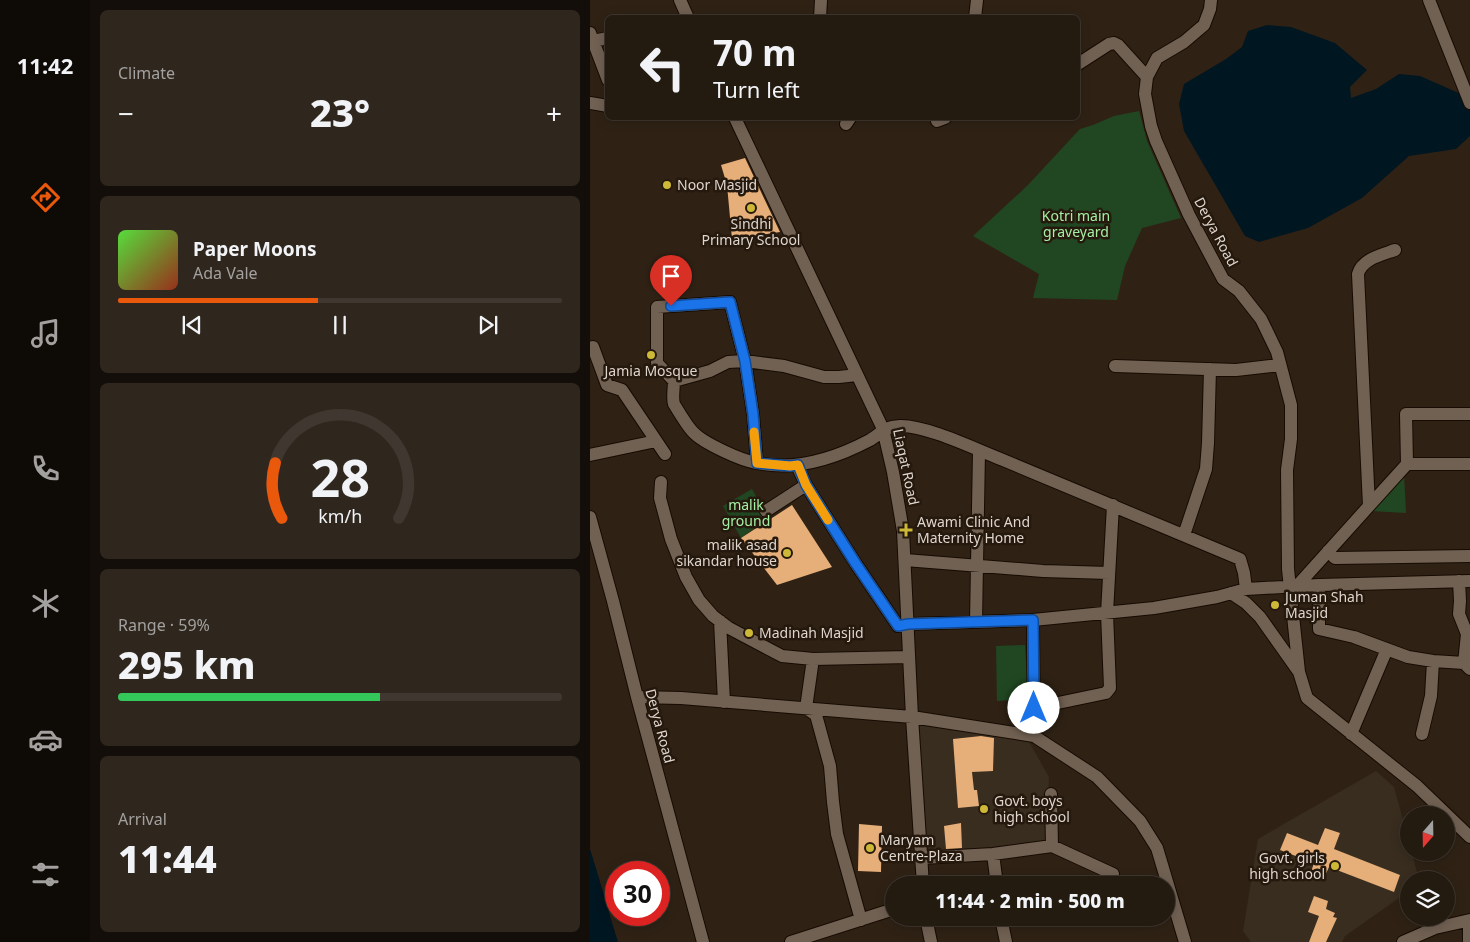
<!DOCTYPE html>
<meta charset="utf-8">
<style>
body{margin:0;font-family:"Noto Sans",sans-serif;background:#2f271e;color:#f1f3f6;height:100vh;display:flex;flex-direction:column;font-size:19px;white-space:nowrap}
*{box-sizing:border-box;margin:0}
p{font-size:16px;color:#a3a19f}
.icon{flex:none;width:28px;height:28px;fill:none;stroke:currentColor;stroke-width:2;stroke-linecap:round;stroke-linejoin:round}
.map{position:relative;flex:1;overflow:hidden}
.side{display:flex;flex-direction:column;gap:10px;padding:10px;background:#130e09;width:500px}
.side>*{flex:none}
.hud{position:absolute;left:15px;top:15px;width:475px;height:105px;border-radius:8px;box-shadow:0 2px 12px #0003,0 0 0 1px #403830;background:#231a10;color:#f1f3f6;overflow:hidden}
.needle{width:32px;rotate:200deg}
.tools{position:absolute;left:810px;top:806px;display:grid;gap:10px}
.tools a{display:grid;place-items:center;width:55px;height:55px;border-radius:50%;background:#231a10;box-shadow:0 2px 12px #0003,0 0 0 1px #403830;font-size:25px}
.speed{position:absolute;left:15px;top:861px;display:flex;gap:10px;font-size:25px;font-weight:700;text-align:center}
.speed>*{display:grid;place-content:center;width:65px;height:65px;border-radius:50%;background:#231a10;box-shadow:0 2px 12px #0003,0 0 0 1px #403830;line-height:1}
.speed .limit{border:8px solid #d22;background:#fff;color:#111}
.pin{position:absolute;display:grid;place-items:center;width:42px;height:42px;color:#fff;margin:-51px -21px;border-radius:50% 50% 50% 0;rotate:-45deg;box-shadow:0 0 5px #0007}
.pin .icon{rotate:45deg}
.me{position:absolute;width:55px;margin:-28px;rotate:0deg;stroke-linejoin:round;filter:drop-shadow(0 0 4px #0008)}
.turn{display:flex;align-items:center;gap:18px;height:105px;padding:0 25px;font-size:22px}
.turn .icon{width:65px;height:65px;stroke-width:2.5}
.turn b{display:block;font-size:35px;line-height:42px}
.big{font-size:38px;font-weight:800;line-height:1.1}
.side .widget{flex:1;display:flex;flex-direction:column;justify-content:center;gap:8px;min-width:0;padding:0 18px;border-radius:8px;background:#2f271e}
.side .dial{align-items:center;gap:0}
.dial svg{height:130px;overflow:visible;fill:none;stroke:#403830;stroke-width:7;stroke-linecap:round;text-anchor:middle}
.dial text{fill:#f1f3f6;stroke:none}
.song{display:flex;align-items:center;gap:15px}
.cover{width:60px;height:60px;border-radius:8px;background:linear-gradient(135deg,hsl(110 70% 55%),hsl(10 70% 35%))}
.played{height:5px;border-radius:2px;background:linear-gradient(90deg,#ea580c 45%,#403830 45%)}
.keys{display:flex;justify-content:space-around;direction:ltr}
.heat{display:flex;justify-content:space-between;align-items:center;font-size:28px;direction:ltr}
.charge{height:8px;border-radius:4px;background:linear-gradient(90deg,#34c759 59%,#403830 0)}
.trip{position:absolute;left:295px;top:876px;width:290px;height:50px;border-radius:25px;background:#231a10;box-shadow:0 2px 12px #0003,0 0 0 1px #403830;font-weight:800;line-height:50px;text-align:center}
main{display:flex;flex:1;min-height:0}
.tabs{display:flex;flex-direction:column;width:90px;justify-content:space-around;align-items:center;background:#0e0a06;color:#a3a19f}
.tabs .icon{width:35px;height:35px}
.tabs .active{color:#ea580c}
.tabs b{font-size:22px;color:#f1f3f6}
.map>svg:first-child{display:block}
</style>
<main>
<nav class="tabs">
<b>11:42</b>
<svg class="icon active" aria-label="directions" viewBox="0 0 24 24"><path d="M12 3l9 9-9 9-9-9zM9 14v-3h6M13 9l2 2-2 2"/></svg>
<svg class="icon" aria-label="music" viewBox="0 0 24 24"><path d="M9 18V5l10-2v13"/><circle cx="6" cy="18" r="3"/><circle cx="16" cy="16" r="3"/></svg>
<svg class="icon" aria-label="phone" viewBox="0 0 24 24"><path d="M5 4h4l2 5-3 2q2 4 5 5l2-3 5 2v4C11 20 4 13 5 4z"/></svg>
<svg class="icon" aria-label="climate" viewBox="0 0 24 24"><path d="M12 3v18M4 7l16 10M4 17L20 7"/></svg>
<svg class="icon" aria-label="car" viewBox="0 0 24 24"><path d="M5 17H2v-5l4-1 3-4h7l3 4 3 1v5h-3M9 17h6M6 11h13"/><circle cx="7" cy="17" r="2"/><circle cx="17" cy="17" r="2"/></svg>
<svg class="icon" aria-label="filters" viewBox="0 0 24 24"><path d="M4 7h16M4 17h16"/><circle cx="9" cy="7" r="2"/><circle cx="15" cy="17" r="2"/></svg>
</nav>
<section class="side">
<div class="widget"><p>Climate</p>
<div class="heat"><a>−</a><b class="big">23°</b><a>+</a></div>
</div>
<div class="widget">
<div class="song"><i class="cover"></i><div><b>Paper Moons</b><p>Ada Vale</p></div></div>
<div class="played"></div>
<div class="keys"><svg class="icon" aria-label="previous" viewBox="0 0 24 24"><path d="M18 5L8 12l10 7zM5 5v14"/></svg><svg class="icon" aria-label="pause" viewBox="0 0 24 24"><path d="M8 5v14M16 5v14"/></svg><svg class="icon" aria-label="next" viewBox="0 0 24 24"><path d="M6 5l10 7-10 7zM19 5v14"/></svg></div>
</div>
<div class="widget dial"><svg viewBox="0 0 100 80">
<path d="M14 69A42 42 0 1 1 86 69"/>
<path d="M14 69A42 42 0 0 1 10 35" stroke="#ea580c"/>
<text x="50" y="56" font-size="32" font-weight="700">28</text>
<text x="50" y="72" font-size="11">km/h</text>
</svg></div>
<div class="widget"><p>Range · 59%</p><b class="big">295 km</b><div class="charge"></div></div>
<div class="widget"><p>Arrival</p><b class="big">11:44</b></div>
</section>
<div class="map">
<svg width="880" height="942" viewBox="0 0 880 942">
<rect width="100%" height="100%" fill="#2f2215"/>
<path fill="#382d1f" d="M326,724L438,740L459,777L456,841L334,855Z
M786,771L804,787L819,842V852L822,853L829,880H819V891L755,936L752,942H661L653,931L668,839Z"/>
<path fill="#214722" d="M549,111L557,141L591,218L552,228L535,266L527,300L443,298L449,274L383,236L438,185L490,129L503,125L524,116Z
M814,474L816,513L781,511Z
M162,489L178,518L151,538L133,506Z
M435,645L438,699L407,701L406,646Z"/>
<path fill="#001621" d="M677,25L701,27L745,43L777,70L760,87L761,98L786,89L809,74L830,76L880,98V136L866,149L819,156L772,198L718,228L669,242L655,236L594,131L589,104L594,84L636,59L652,47L658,31Z
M0,849C10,880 18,911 28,942H0Z"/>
<path fill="#e6ae78" d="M155,158L190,232L142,239L137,185L131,165Z
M202,505L242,567L187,585L151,538Z
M391,736L404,738L403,771L382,772L384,790H387L389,806L368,808L363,739Z
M371,823L372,848L356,849L354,826Z
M269,824L292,826L291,872L268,871Z
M735,828L750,833L744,849L810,875L804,892L739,867L734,878L721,872L724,863L690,850L697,833L728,845Z
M724,896L738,901L736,909L745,913L743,917L747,918L736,942H719L729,916L718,912Z"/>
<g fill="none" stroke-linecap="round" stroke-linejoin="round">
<defs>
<path id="minor" d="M90,0L98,18
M621,0L620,9L614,25L594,42L567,58L557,77L555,94L561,126L566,141L599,215L633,279L649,291L671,319L687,352L701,405V439L697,470L698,569L709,672
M839,0L880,103
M230,18L231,0
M385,18L387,0
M0,33L18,80
M3,41L18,38
M488,64L519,44L524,43L528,45L557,77
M0,103L18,106
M145,118L293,429L303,472L313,531L322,717L333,885
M347,121L355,118
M256,124L260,118
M3,347L17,385L32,390L75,454
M525,366L646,370L690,365
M84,381L120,371L138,362L155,361L194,366L234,377H249L267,375
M0,455L66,441
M167,463L163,414L155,361L140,302L67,307V363L84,381C84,388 82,398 84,404C87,409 99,428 103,432C113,443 152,461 167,463C205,471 246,458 280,440C292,433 293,427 310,426C336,425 387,450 413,460C493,493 571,526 650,559L654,573L656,589
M817,464H880
M207,465L216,485L266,564L308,626L318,624L443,620L564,608L627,597L656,589L729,585L880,581
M71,482L70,498L81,539L96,577L109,600L123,616L139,628L192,656L223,659
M779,506L817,464L816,414H880
M176,511L216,485
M0,517L23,601L47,697L113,942
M594,535L616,469L618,443L620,369
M738,551L745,558L880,556
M315,560L453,571L519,573
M869,581L870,601L869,614L877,634L874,663L880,669
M729,585V629L764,637L818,657L843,661L874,663
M707,586L779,506L768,274C772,259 791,255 805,250
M641,593L656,603L670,617L709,672L717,698L827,786L880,837
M443,620L444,736
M130,621L134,702
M386,622L389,451
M47,697L91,698L322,717L444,736L507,777L550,821L567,848L595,942
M444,708L516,693L520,688L517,613L523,505
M761,734L797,649
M832,734L841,696L843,661
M461,794L462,846
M403,854L407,885
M332,858L403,854L462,846L523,874
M336,918L341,942
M411,918L416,942
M271,920L247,834L243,802L240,766L226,715L216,708L223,659L319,657
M879,921V942
M201,942L304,909
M813,942L845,928L880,920"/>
</defs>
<use href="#minor" stroke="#170b02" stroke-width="14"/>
<use href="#minor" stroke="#716153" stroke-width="12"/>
</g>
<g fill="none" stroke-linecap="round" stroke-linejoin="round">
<defs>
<path id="route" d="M81,306L140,302L155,361L163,414L167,463L200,466L208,465L216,485L266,564L308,626L318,624L443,620L444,708"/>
</defs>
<use href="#route" stroke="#114b97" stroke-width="12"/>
<use href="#route" stroke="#1a73e8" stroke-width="9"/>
<path stroke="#f59e0b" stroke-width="9" d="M164,432L167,463L200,466L208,465L216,485L238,520"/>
</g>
<g fill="#ceb838" stroke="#25180c" stroke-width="2">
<circle cx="77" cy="185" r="5"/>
<circle cx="161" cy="208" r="5"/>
<circle cx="61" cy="355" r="5"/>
<path d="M313.5 522.5h5v5h5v5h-5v5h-5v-5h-5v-5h5z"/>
<circle cx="197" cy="553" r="5"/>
<circle cx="685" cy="605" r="5"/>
<circle cx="159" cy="633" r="5"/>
<circle cx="394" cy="809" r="5"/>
<circle cx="280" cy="848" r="5"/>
<circle cx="745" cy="866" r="5"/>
</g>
<g text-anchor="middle" stroke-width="5" stroke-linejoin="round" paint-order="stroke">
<g font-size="14" fill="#dfd6ce" stroke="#25180c" text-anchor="start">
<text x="87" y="190">Noor Masjid</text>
<text x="161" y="229" text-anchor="middle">Sindhi<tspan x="161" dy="16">Primary School</tspan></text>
<text x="61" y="376" text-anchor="middle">Jamia Mosque</text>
<text x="327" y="527">Awami Clinic And<tspan x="327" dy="16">Maternity Home</tspan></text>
<text x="187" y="550" text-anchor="end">malik asad<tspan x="187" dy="16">sikandar house</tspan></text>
<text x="695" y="602">Juman Shah<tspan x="695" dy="16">Masjid</tspan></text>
<text x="169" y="638">Madinah Masjid</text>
<text x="404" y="806">Govt. boys<tspan x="404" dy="16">high school</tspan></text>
<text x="290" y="845">Maryam<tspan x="290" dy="16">Centre-Plaza</tspan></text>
<text x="735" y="863" text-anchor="end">Govt. girls<tspan x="735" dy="16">high school</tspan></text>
</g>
<g font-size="14" fill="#a3efa4" stroke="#25180c">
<text x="486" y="221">Kotri main<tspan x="486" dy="16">graveyard</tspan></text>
<text x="156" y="510">malik<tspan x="156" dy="16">ground</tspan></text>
</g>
<g font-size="14" fill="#dfd6ce" stroke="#25180c">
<text transform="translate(626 232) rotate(62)" y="5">Derya Road</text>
<text transform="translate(316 467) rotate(78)" y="5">Liaqat Road</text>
<text transform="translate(70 726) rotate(75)" y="5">Derya Road</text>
</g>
</g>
</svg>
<div class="tools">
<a><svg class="needle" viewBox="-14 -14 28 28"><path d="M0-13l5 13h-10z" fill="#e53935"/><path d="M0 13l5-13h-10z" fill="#a3a19f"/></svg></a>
<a><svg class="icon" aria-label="layers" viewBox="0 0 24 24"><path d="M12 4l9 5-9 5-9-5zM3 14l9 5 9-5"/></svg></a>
</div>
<div class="speed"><div class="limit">30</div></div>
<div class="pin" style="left:81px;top:306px;background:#d93025"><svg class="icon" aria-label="arrive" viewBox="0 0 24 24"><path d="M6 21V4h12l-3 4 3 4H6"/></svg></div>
<svg class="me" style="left:444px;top:708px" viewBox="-20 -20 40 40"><circle r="19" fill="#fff"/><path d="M0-13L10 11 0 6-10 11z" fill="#1a73e8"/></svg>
<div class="trip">11:44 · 2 min · 500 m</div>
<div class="hud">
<div class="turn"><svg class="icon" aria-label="left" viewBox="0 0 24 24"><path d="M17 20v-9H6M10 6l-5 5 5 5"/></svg><div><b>70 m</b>Turn left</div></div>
</div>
</div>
</main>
